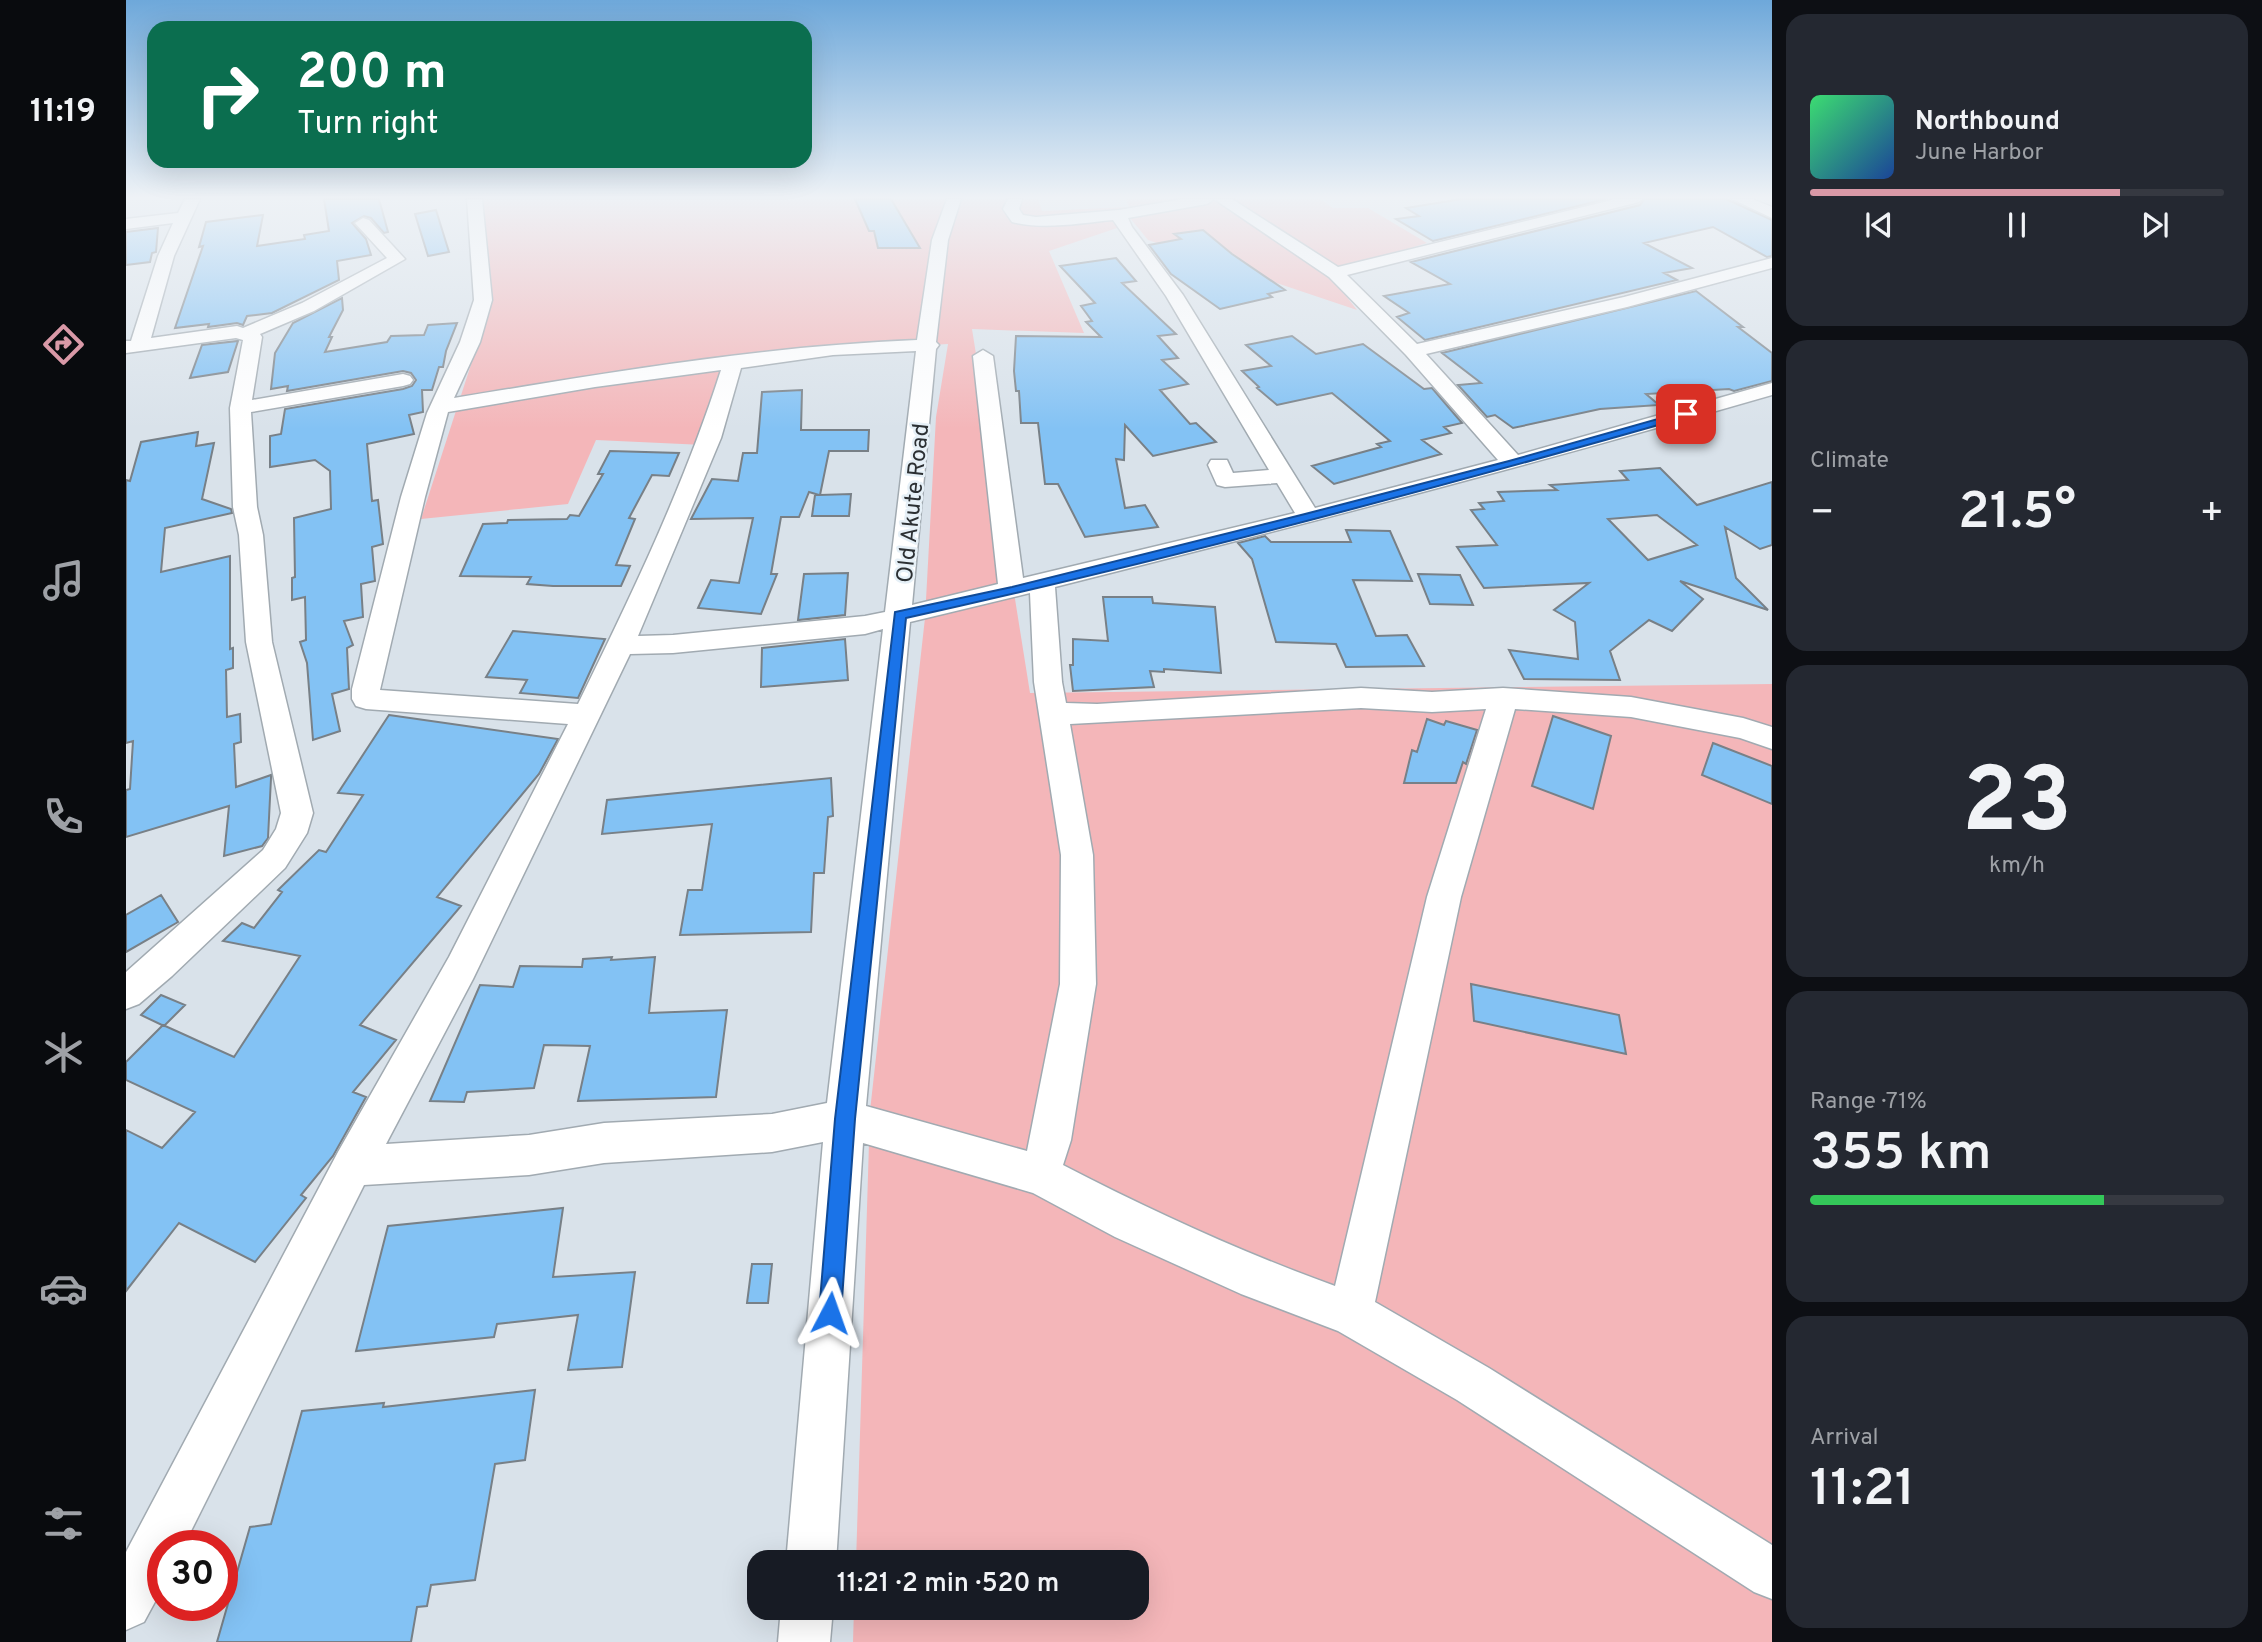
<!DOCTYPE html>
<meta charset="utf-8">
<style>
body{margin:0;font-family:Overpass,sans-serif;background:#242831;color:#f1f3f6;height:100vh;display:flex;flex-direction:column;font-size:26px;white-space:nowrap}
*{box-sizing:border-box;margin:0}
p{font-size:23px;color:#9ea1a6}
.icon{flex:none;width:38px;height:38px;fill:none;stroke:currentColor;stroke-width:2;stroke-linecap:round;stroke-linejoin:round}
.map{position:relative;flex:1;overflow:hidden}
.details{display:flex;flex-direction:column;gap:14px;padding:14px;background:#0d0f14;width:490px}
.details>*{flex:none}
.guide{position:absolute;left:21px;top:21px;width:665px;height:147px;border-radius:21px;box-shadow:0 7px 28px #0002;background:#0b6e4f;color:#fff;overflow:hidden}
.speed{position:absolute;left:21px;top:1530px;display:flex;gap:14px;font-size:35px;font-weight:700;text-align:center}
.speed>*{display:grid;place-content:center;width:91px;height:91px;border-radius:50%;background:#171b24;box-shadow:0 7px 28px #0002;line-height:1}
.speed .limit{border:10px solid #d22;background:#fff;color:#111}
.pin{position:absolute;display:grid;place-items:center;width:60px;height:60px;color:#fff;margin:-30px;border-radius:14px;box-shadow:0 4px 10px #0006}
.me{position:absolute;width:77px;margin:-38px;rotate:4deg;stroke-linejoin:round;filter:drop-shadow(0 0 5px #0008)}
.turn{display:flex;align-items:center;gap:24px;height:147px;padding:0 35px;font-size:32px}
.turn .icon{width:91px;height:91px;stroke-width:2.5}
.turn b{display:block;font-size:49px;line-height:60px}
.big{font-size:52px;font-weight:600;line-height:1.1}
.details .card{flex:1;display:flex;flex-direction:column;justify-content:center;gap:10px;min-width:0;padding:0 24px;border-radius:21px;background:#242831}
.details .dial{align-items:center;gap:0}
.dial b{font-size:91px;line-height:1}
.song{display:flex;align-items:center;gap:21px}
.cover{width:84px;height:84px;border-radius:10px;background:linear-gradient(135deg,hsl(140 70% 55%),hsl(220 70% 35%))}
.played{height:7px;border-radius:4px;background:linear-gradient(90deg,#d999a7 75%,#363941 75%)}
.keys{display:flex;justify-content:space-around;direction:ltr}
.heat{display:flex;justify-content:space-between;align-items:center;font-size:38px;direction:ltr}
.charge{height:10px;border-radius:5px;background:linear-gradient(90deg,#34c759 71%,#363941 0)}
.trip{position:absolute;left:621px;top:1550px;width:402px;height:70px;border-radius:21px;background:#171b24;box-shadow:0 7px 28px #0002;font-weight:600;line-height:70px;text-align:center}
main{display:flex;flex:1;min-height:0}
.tab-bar{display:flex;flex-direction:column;width:126px;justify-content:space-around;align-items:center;background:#090b0e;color:#9ea1a6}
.tab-bar .icon{width:49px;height:49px}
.tab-bar .active{color:#d999a7}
.tab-bar b{font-size:32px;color:#f1f3f6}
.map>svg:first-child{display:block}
</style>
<main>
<nav class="tab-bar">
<b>11:19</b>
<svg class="icon active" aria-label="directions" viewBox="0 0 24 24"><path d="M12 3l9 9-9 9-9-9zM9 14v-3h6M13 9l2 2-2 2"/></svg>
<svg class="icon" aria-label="music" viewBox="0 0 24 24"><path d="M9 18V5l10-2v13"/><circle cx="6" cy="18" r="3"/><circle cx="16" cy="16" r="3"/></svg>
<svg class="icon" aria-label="phone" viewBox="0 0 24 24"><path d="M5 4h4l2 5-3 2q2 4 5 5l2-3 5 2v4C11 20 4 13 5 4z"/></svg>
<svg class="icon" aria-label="climate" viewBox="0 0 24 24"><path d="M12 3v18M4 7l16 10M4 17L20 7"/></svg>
<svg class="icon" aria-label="car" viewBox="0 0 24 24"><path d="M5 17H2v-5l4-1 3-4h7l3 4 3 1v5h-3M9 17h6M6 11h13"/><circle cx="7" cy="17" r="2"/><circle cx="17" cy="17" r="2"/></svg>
<svg class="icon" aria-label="filters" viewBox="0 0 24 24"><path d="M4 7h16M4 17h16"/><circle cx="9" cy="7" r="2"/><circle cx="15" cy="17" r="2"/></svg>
</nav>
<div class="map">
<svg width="1646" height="1642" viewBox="0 0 1646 1642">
<rect width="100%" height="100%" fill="#d9e2ea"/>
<path fill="#f4b6b9" d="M344,199H912L916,211L1003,207L1000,199H1194L1207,208H1242L1301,243L1202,273L1231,310L1022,240L1000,213L991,228L923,251L958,333L846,329L904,693L1646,684V1642H727L728,1608H1012V1563H730L744,1111L799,618L810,417L822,344L619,356L578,445L470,440L442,504L295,519L361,315Z"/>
<path fill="#83c2f4" stroke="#788087" stroke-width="2" fill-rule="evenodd" d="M198,199H253L262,232L258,233L245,218L238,216L226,223L240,239L245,255L211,261L213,280L146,313L121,316L117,325L111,323L82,327L83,324L49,328L77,246L73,247L80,222L137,215L131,246L179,239L178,235L203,231Z
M729,199H765L794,248H752L748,231H743Z
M1336,199H1480L1307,241L1270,219L1293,216L1280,208Z
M1518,199H1600L1646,220V256L1641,257L1587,227L1518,243L1566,268L1538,273L1551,280L1299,340L1271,317L1283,313L1258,296L1324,284L1285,262L1514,205Z
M310,210L323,252L302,256L289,214Z
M32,228L30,252L26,253L24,262L0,265V232Z
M1077,230L1106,254L1159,290L1142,294L1146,297L1094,309L1045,274L1023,245L1055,239L1048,234Z
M990,258L1010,281L996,283L1050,334L1032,336L1052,358L1036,360L1062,384L1034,390L1064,424L1070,423L1090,442L1027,456L999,425L998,460L990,459L999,508L1019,505L1032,527L959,537L932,484H919L912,423H895L893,391H890L888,371L890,336L975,337L960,322L966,321L955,306L969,303L934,266Z
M1570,291L1617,327H1612L1646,353V381L1608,391L1603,389L1520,394L1533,405L1474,409L1387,428L1369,415L1361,417L1332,385L1355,383L1316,353Z
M216,298L217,310L203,337H206L199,352L261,342L265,336L298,335L302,325L331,323L320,351L317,367H313L306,390H296L297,412L283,415L288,434L241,444L246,501L252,500L257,544L246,547L249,581L235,584L237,617L218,621L227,645L221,648L223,689L206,694L214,731L187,740L181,663L174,642L180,640L179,597L166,600V578L169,577L168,518L205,509L204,471L189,460L144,467V436L155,434L159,409L277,389L286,386L290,380L285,373L277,371L161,391L162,386L145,389L149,353L167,323Z
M1166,336L1190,354L1237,344L1298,389L1306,388L1336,423L1318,427L1325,433L1296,440L1315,454L1208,484L1186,466L1255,447L1251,444L1264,441L1206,393L1151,405L1131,388L1133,387L1116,371L1145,366L1120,345Z
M112,341L102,372L64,378L76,345Z
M676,390L675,430H743L742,451H703L694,495L725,494L723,516H686L689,495H693L683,492L673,517H655L645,574H651L635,614L572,608L585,580L613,583L627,518L565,519L586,479L612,481L617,453H631L636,392Z
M72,432L70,446L88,443L76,499L105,509L106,513L39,528L35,572L104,556V649L107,648V668L100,670L101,717L114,714L115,742L108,744L110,787L145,775V778L142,838L136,846L98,856L103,806L0,837V790L4,789L7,741L0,743V480L4,481L15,442Z
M484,451L553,453L543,476L526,475L503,518L509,519L490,565L504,566L495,586H427L401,584L405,577L334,576L357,524L381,523L382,520L441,519L444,515L453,516L477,474H472Z
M1534,468L1571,505L1646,482V545L1634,549L1599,527L1610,578L1642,610L1554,581L1577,599L1546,631L1523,620L1484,651L1494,680L1398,679L1383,650L1452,659L1449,622L1428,610L1463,583L1358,588L1331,547L1371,545L1345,510L1358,509L1353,503L1378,501L1372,492L1431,490L1424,485L1502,480L1494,471ZM1531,515L1571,545L1522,560L1482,519Z
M1220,530L1264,531L1286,581L1227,580L1250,636L1281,635L1298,666L1220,667L1210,644L1150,642L1126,559L1112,543L1139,536L1145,542H1225Z
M722,573L719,615L672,620L678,574Z
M1292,574L1334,575L1347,605L1304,604Z
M977,597H1026L1027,603L1089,607L1095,673L1038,669V672L1024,671L1028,687L947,691L944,665H947V639L982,641Z
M387,631L479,639L452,698L394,693L401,680L360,677Z
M719,639L722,680L635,687L636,648Z
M263,715L432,739L413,774L311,897L335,906L234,1025L270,1040L227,1092L240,1097L207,1156L175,1195L180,1198L129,1262L53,1223L0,1291V1130L36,1148L69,1112L0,1080V1062L37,1025L108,1057L174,956L97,941L116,923L128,928L156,892L152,890L193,850L200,852L237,795L212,793Z
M1427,716L1485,736L1467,809L1406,786Z
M1301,719L1318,725L1320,721L1351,730L1340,764L1337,762L1330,783H1278L1286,750L1291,752Z
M1587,743L1646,766V804L1576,775Z
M705,778L707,816L702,817L698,873H688L685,932L554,935L562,890H576L586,824L476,834L481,800Z
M35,895L52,922L0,952V915Z
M486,957L485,960L529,957L523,1013L601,1010L590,1097L452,1101L464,1046L418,1045L408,1088L341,1092L338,1102L304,1101L354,985L387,987L394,966L456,967L457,959Z
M1345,984L1493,1015L1500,1054L1348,1021Z
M35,995L59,1005L38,1026L15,1015Z
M437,1208L427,1277L509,1272L496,1367L442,1370L452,1315L371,1324L368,1337L230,1351L262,1226Z
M626,1264H646L642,1303H621Z
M409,1390L399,1460L369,1464L349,1580L305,1585L301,1606L291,1607L285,1642H91L124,1527L145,1524L176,1411L258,1403L257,1407Z"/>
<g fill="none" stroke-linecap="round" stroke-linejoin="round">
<defs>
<path id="minor" d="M59,199H74L48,256L25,338L111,326L117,328L176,303L261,258L229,223L237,218L243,220L279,259L188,311L134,334L136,337L126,400L277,374L284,376L287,380L284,384L277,386L125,412L131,507L137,535L146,642L187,813L181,833L159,868L46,976L13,1004L0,1009V972L137,850L150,829L155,813L120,642L113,535L107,507L104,408L117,340L110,338L0,353V341H5L32,256L47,223L0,229V219L52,213Z
M341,199H356L366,300L354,342L328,398C481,373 636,346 791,340L806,240L821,199H835L822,240L810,342L813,345L810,349L786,605L872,584L847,356L857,350L867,356L897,578L1169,513L1151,483L1099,487L1091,485L1082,465L1085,460H1101L1107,473L1143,470L1040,296L987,220C954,223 919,230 886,222L877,209L882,199H896L893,209L897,215L910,217L993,210L1057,199H1106L1212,267L1490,199H1516L1513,202L1221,275L1291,344L1498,297L1646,258V268L1501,307L1300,354L1392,455L1646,383V395C1408,464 1169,527 929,587L936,682L940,703L971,704L1235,688L1306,692L1377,688L1505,697L1617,718L1646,727V749L1614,738L1505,717L1389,709L1335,897L1249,1302L1363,1368L1646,1545V1599L1628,1592L1331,1400L1212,1331L1115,1294L989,1237L907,1193L737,1143L710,1563H660L697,1142L646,1152L478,1163L403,1175L238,1185L58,1545H37V1587L18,1622L0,1630V1552L212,1152L323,957L442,724L240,709L230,706L226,699V689L275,497L301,413L334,342L348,300ZM1088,199L1203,277L1280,355L1372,460L1189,508L1057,295L1006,227L1002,218L1081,204ZM790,351L759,612L739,616L547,635L512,636L595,438L615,368L707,355ZM595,370C558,486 505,596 452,704L254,690L299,497L322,412L469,387ZM904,593L908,682L935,855L934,984L901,1151L740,1106L784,622ZM757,629L701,1103L646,1114L478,1123L403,1135L260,1144L347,979L504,654L547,653L739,634ZM1235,708L1306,712L1360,709L1301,897L1209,1286C1115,1252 1026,1211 937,1165L945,1140L970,984L967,855L944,724Z
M1606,199H1626L1646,207V218Z
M655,1608H707L704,1642H652Z"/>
</defs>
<use href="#minor" stroke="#a1aab1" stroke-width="3"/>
<use href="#minor" fill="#fff" fill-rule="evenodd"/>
</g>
<linearGradient id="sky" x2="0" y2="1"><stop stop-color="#6ea8da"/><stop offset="0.46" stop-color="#eef2f6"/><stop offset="1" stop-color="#eef2f6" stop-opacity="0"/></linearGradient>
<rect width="1646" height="429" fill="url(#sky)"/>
<path fill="#1a73e8" stroke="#114b97" stroke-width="2" d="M1560,411L1565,414L1564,416C1305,490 1043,560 780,618L729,1119L715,1313L712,1321L704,1325L696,1321L693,1313L709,1119L769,612L886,587L1179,514L1383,461Z"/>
<g text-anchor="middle" stroke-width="5" stroke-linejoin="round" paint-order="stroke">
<g font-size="23" fill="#2c3033" stroke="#e6f0f7">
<text transform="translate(786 503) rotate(-84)" y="8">Old Akute Road</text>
</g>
</g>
</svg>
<div class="speed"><div class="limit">30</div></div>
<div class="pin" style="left:1560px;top:414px;background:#d93025"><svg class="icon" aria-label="arrive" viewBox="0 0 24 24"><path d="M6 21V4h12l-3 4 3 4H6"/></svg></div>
<svg class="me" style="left:704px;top:1313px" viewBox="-20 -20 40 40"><path d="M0-17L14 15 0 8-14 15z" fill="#1a73e8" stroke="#fff" stroke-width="4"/></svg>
<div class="trip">11:21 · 2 min · 520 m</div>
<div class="guide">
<div class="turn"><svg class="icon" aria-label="right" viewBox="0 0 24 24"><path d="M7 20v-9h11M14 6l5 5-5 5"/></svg><div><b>200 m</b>Turn right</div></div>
</div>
</div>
<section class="details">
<div class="card">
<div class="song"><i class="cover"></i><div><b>Northbound</b><p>June Harbor</p></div></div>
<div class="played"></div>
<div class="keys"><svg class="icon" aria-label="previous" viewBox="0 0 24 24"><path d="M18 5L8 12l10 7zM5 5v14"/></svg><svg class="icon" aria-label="pause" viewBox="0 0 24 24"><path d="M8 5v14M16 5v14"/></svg><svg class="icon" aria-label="next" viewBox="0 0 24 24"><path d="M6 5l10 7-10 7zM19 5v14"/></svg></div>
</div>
<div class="card"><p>Climate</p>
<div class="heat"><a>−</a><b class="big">21.5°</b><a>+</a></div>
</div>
<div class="card dial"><b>23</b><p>km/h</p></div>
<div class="card"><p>Range · 71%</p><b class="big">355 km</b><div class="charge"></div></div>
<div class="card"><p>Arrival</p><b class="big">11:21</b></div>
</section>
</main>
